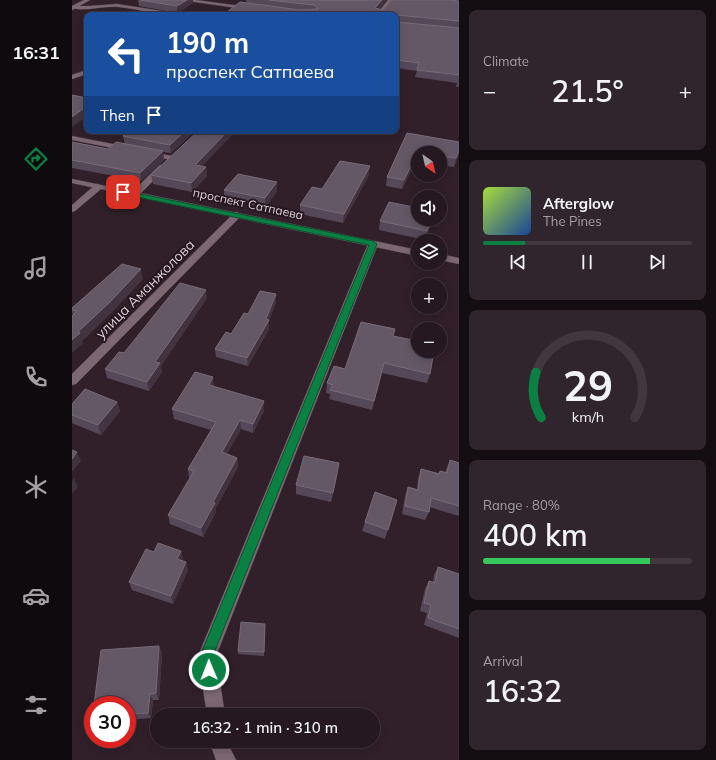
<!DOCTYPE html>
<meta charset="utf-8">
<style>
body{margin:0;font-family:Mulish,sans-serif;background:#31252d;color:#f1f3f6;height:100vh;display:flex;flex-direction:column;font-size:15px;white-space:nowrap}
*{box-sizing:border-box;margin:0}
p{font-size:13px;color:#a3a0a5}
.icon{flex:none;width:22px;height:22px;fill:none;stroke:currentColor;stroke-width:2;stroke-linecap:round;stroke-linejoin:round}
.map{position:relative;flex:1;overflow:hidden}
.drawer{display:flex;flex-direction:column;gap:10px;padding:10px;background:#140d12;width:257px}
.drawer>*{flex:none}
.guide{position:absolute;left:12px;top:12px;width:315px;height:122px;border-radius:8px;box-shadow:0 2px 10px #0003,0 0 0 1px #42373e;background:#1a4fa0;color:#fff;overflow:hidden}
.needle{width:26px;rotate:146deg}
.tools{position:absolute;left:339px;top:146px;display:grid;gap:8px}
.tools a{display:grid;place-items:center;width:36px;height:36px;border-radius:50%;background:#251820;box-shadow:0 2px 10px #0003,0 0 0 1px #42373e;font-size:20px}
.speed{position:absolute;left:12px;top:696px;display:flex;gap:8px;font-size:20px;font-weight:700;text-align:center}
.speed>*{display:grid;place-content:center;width:52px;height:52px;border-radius:50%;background:#251820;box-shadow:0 2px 10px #0003,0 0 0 1px #42373e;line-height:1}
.speed .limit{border:6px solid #d22;background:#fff;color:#111}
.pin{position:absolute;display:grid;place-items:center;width:34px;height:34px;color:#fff;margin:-17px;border-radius:8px;box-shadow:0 2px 6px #0006}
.me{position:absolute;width:44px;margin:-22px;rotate:359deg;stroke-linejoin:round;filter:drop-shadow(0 0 3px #0008)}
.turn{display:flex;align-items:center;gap:14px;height:84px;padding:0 16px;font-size:18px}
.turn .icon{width:52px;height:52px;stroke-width:2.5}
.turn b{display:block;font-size:28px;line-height:34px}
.then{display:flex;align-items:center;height:38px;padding:0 16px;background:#0003;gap:8px;font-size:15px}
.big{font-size:30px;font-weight:600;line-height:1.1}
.drawer .card{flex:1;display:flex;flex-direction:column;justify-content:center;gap:6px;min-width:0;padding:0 14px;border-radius:8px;background:#31252d}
.drawer .dial{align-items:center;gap:0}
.dial svg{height:104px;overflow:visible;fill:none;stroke:#42373e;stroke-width:7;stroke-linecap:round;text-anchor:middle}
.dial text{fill:#f1f3f6;stroke:none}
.song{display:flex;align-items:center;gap:12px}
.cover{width:48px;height:48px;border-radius:6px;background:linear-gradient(135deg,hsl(80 70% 55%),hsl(220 70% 35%))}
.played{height:4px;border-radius:2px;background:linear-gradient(90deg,#0b8043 20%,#42373e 20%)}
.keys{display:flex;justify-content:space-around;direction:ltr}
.heat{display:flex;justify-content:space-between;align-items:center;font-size:22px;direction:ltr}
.charge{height:6px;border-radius:3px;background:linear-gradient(90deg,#34c759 80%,#42373e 0)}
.trip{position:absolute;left:78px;top:708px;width:230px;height:40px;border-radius:20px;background:#251820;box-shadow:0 2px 10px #0003,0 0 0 1px #42373e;font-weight:600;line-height:40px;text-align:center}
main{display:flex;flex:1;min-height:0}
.tabs{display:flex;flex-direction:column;width:72px;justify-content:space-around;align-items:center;background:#0f0a0d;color:#a3a0a5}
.tabs .icon{width:28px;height:28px}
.tabs .selected{color:#0b8043}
.tabs b{font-size:18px;color:#f1f3f6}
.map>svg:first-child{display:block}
</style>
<main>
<nav class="tabs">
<b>16:31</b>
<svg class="icon selected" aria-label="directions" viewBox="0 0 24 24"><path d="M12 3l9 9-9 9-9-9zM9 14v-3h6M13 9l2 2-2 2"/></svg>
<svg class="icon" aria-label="music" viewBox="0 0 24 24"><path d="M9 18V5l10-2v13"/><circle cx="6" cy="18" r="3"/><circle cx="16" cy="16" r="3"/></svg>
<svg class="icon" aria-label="phone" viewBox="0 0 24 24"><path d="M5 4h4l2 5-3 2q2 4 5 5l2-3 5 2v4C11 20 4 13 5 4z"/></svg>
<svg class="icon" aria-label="climate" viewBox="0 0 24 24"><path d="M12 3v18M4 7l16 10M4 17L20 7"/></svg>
<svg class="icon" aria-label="car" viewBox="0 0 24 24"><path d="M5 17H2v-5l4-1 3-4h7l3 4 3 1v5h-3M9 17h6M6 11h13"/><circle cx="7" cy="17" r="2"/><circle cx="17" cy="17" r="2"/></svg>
<svg class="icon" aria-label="filters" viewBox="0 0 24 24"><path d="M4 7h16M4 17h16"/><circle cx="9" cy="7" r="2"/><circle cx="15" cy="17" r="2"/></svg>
</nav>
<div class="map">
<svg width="387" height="760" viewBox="0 0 387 760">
<rect width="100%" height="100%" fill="#31202a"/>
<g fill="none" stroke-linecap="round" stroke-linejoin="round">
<defs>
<path id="street" d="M109,0H124L183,8L180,10Z
M316,0H321L310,15H304Z
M45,4L103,13L106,15C86,15 66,9 47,7C31,5 15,12 0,8L2,6H17Z
M15,70V74L0,79V75Z
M0,136L56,147L60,149L56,151L0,140Z
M73,151L100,156L104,158L100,160L73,155L72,153Z
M88,165H94L95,167L66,196H60L59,194L60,192Z
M26,184L30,187L29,189L3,211L0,212V205L23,185Z
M165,212L169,215L168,217L4,384L0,385V374L162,213Z
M301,241L306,244L144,656L153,715H135L126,656L296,244Z
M139,741H157L158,748L164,760H144L140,749Z"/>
<path id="secondary" d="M12,0H18L0,10V6Z
M0,179L346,250V256L0,183Z
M368,254L387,258V264L368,260Z"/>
</defs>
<use href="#street" stroke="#4b3d45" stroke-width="1"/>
<use href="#secondary" stroke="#4b3d45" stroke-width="1"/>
<use href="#street" fill="#7c6773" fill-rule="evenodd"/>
<use href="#secondary" fill="#7c6773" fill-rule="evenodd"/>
</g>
<path fill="#554959" d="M66,0H121V3L105,13L67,6Z
M174,0H314L307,9L311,10L387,1V87H384L385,83L343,77L345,71L324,68V15H155V12L174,3Z
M58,131H123L99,153L91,152L92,160L69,181L0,168V142L36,149L53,144L51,136Z
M335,133L387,142V153L382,167L368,165V153H346V161H344L330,189L314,186L315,177Z
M130,167H134L135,176L120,192L81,184L79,175Z
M297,175L271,223L228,214V205L250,189Z
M152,190L205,191L193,208L152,199Z
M361,219L353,240L307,230L308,221Z
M71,279L42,310L10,341L11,343L0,313V308Z
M135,298L89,366L90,372L77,391L35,378L33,369L52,353Z
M204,303L197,320V329L176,366L144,357L143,349L159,334L176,314Z
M322,336L358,374L355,383L310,373L300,410L257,399L258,394L254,393L255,383L273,369Z
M142,387L192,401V411L181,433L169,429L155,454L165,458L166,467L144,508V512L131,537L98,524L96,515L118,478H117L116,469L139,430L102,419L100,409Z
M45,402L48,411L29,435L0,423V415Z
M378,460L387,463V516L357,507V512L353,520L330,514L333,496L336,487L345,489L346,478L349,469L367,473L368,471L373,472Z
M266,472L259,502L224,494V485Z
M325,500L313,539L290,531L293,522Z
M109,551L111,559L110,560L116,570L101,604L60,590L57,582L82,552Z
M366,567L387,574V638L352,625L355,613L348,611L353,589L357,581L361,582L362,575Z
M193,624L192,656L166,654V651Z
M90,653L87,700H81L79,718L55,720V705Z"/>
<path fill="#413340" d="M115,0H121V3L105,13V6Z
M310,0H314L303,15V8Z
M15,106V116L0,127V117Z
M113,131H123L99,153L98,145Z
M156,131H164L123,174V165Z
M387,150V153L382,167L384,158Z
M91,151L92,160L69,181L68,173Z
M346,152L344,161L330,189L332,180Z
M298,166L297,175L271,223L272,214Z
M134,167L135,176L120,192L119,183Z
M205,182V191L193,208V198Z
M360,219H361L353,240L355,231Z
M69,269L71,279L42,310L10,341L11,343L0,353V340L6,332Z
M134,290L135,298L89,366L90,372L77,391L75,382L83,362Z
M204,294V303L196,323L197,320V329L176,366L175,358Z
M312,363L310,373L300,410L302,401Z
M141,377L142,387L137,385Z
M192,401V411L181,433V424Z
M45,402L48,411L29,435L26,425Z
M168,420L169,429L151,462L150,452Z
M5,452L9,461L0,472V459Z
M165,458L166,467L144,508V512L131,537L129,528L141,502Z
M267,463L266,472L259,502L261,493Z
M2,478L6,487L0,494V481Z
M109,551L111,559L107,567L105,559Z
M114,562L116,570L101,604L99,596Z
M87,646L90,653L87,700L84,693Z
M78,694L81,700L79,718L76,713Z"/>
<path fill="#645866" stroke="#776b78" d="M68,0H115L105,6Z
M197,0H310L303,8L311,10L319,0H377L387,1V21L325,15L324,16V15H177L155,12L168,2L228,10L246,9L245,7L242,5Z
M324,18L325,22L387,28V75L345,70L347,63L324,60Z
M0,95L15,98V106L0,117Z
M58,131H113L98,145L51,136Z
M126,131H156L123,165L134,167L119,183L79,175Z
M335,133L387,142V150L384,158L368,156V153H352L346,152L332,180L315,177Z
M0,142L36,149L44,142L91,151L68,173L0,160Z
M268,161L298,166L272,214L228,205L240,187L250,189Z
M166,174L205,182L193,198L152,190Z
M317,202L346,208V219H360L355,231L308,221Z
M50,264L69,269L39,301L6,332L8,333L0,340V316L5,311L0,310V308Z
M108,283L134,290L83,362L88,363L75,382L33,369L47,352L52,353Z
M188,291L204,294L194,319L197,320L175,358L143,349L154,332L159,334L172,313L176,314Z
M289,322L323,329L321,336L346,341V351H362L358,374L312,363L302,401L258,390L261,385L255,383L262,366L273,369Z
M123,372L141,377L137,385L192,401L181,424L168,420L150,452L165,458L141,502L143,503L129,528L96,515L122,471L116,469L144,422L100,409Z
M13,389L45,402L26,425L0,415V404Z
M0,450L5,452L0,459Z
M232,456L267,463L261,493L224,485Z
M378,460L387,463V506L359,498L357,512L333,506L336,487L346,490L349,469L367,474L368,471L375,473Z
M303,492L325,500L316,530L293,522Z
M86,543L109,551L105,559L114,562L99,596L57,582L74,549L82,552Z
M366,567L387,574V629L356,618L359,605L352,603L357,581L363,583Z
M169,622L193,624L192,652L166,651Z
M87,646L84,693L78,694L76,713L55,714V705H22L29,650Z"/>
<path fill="#0b8043" stroke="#07532c" d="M49,190L301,241L305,244L141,656L144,670L142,675L137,677L132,675L128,656L297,245L51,194L49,193Z"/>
<g text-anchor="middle" stroke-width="4" stroke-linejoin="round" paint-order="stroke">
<g font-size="12" fill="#ddd1d7" stroke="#271720">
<text transform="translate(176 204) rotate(12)" y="4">проспект Сатпаева</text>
</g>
<g font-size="14" fill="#ddd1d7" stroke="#271720">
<text transform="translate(73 289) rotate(-45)" y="5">улица Аманжолова</text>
</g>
</g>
</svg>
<div class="tools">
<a><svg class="needle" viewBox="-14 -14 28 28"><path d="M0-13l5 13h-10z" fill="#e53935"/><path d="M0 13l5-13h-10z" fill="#a3a0a5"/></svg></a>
<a><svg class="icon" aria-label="sound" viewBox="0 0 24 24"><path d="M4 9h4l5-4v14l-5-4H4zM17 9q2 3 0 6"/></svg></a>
<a><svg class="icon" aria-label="layers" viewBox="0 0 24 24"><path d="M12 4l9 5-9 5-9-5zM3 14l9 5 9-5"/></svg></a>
<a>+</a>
<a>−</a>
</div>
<div class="speed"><div class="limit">30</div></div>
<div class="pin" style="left:51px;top:192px;background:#d93025"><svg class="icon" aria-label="arrive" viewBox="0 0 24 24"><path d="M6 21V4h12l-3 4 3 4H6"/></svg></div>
<svg class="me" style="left:137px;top:670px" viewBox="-20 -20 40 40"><circle r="17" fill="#0b8043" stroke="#fff" stroke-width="3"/><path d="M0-11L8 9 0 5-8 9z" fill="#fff"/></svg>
<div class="trip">16:32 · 1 min · 310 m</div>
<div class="guide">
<div class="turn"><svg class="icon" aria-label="left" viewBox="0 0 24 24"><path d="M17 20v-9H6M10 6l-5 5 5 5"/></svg><div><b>190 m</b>проспект Сатпаева</div></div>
<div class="then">Then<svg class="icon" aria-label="arrive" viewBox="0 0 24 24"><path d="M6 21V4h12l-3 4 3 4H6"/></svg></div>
</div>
</div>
<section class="drawer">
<div class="card"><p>Climate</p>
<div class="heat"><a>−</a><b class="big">21.5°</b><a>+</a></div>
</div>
<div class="card">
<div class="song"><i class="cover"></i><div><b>Afterglow</b><p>The Pines</p></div></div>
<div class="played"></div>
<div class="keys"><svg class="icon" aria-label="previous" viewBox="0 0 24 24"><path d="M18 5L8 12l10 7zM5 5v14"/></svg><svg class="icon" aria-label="pause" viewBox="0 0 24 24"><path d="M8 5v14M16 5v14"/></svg><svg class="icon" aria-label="next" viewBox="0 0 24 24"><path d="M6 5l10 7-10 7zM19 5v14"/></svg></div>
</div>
<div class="card dial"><svg viewBox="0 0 100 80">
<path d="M14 69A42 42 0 1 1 86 69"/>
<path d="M14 69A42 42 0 0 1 10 34" stroke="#0b8043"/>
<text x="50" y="56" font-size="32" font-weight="700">29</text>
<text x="50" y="72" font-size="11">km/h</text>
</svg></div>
<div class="card"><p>Range · 80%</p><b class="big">400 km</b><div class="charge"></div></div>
<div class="card"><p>Arrival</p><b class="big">16:32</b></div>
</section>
</main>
